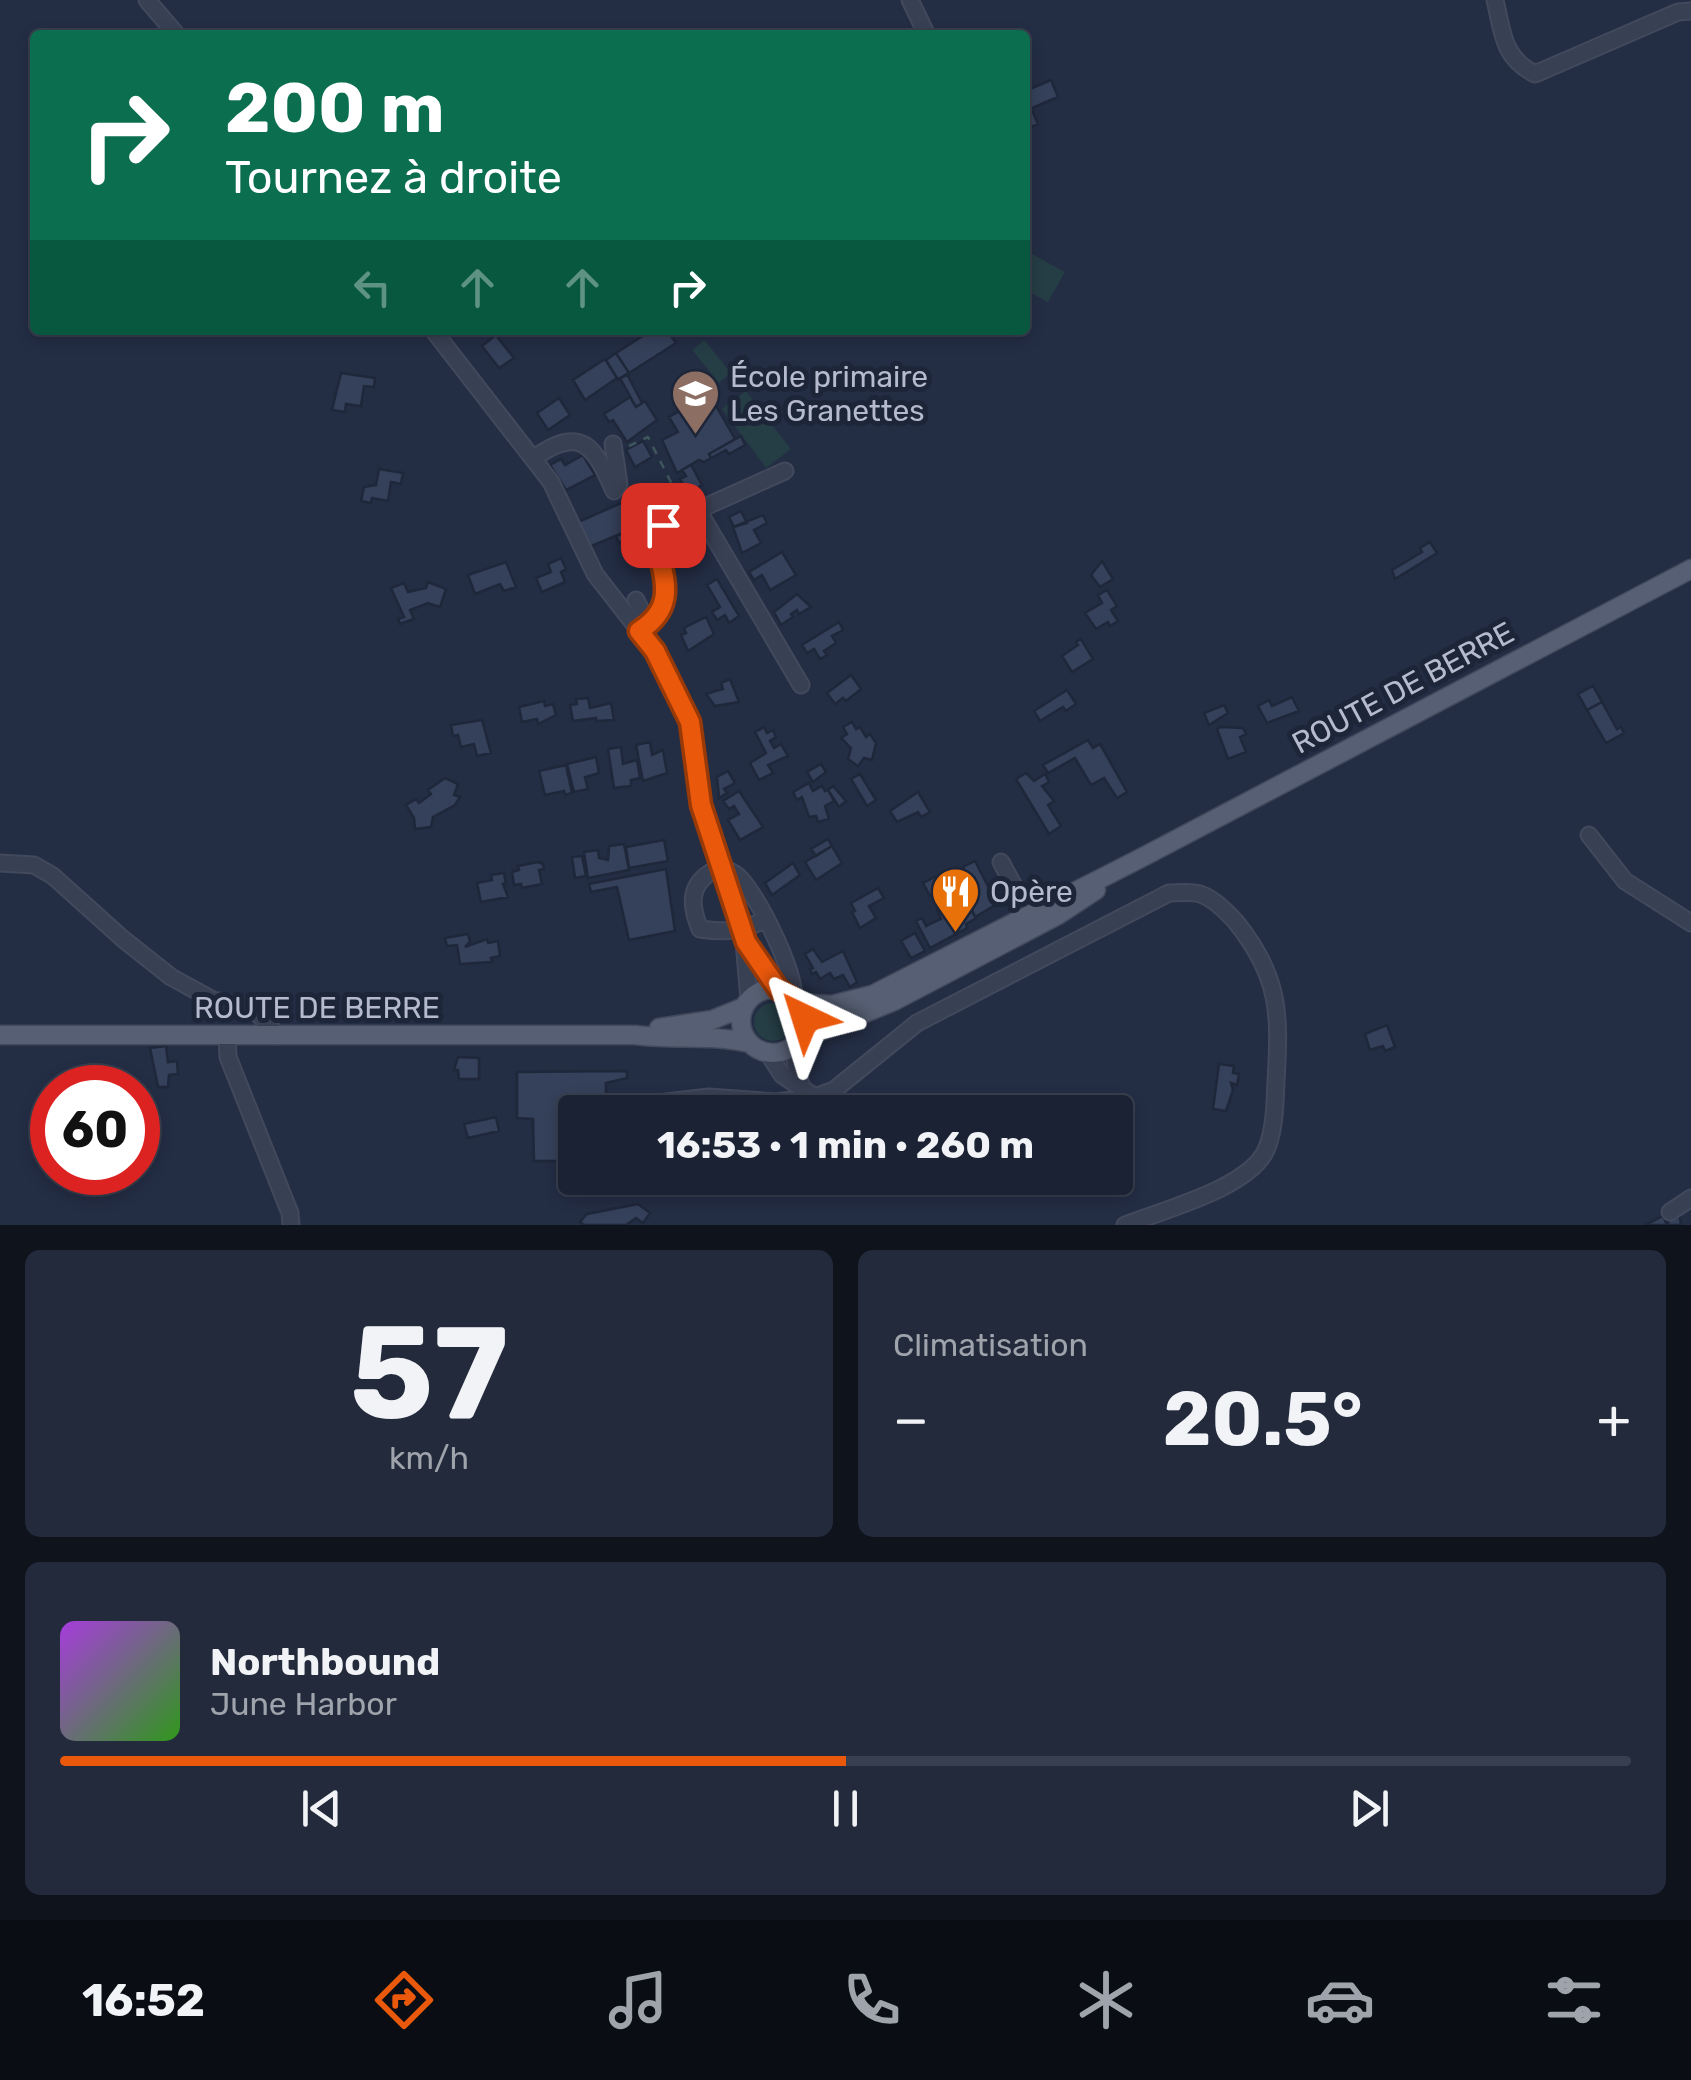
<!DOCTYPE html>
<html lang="fr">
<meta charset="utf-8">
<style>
body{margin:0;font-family:Rubik,sans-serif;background:#232a3b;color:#f1f3f6;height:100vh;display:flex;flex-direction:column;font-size:38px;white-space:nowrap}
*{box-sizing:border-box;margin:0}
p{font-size:32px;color:#9fa4ac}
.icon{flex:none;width:55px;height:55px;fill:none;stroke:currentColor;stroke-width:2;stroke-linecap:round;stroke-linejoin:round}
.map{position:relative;height:1225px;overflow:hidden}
.panel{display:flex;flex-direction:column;gap:25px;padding:25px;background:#0e131c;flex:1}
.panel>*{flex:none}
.top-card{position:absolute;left:30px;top:30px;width:1000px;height:305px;border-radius:10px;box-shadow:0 5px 15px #0003,0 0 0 2px #383f4e;background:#0b6e4f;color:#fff;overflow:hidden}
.speed{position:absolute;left:30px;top:1065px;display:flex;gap:20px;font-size:50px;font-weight:700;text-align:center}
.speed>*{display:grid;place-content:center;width:130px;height:130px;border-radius:50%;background:#1a2233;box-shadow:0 5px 15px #0003,0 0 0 2px #383f4e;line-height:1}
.speed .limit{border:15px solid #d22;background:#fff;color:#111}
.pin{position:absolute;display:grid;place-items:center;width:85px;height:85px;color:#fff;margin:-42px;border-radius:20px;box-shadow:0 5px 15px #0006}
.me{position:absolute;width:110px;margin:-55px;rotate:319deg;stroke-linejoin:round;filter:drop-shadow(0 0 8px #0008)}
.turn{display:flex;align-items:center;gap:35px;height:210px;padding:0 30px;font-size:45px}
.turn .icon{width:130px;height:130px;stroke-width:2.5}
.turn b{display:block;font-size:70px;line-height:85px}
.lanes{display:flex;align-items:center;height:95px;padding:0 30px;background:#0003;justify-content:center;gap:50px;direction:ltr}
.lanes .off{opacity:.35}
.big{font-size:75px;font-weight:700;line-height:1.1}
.panel .tile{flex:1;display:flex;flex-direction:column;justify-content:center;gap:15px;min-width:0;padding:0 35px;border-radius:15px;background:#232a3b}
.panel .dial{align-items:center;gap:0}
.dial b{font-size:130px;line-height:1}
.song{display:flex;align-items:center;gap:30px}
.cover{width:120px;height:120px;border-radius:15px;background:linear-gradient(135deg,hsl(280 70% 55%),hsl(110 70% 35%))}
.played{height:10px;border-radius:5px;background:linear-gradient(90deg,#ea580c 50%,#383f4e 50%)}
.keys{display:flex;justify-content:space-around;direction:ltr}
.heat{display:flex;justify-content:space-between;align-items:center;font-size:55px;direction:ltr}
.panel .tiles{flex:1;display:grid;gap:25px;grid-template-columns:1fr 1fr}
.tile:last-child{grid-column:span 2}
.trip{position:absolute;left:558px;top:1095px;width:575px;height:100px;border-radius:10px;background:#1a2233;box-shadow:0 5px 15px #0003,0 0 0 2px #383f4e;font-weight:700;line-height:100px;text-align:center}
.menu{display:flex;height:160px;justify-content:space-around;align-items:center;background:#0a0e14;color:#9fa4ac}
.menu .icon{width:70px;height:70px}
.menu .on{color:#ea580c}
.menu b{font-size:45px;color:#f1f3f6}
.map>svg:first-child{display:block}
</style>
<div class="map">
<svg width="1691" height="1225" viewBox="0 0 1691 1225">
<rect width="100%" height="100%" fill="#232d44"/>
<path fill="#253d45" d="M1025,250L1065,272L1048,302L1025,290Z
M704,340L731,373L719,383L692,350Z
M746,391L791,449L766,468L722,409Z
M754 1022a19 19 0 1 1 38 0a19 19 0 1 1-38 0Z"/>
<path fill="#35405a" stroke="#1f273b" stroke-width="2.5" d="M1051,80L1058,97L1030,109L1025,91Z
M1031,108L1038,124L1025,130V109Z
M502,330L508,331L498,338L514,358L499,368L482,346Z
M652,330H667L676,343L629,373L616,353Z
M616,353L629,373L618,380L606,360Z
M605,359L617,378L585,400L573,380Z
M341,373L375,378L374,387L364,386L361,406L346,404L345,412L332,410Z
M627,374L642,403L636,407L620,378Z
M707,390L735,439L709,454L711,458L704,462L699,460L677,473L662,440L678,432L669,417L690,405L688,401Z
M630,397L636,407L645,401L657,420L627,442L613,420L609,422L604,414Z
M559,398L570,415L548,430L537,413Z
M741,436L745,445L729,454L726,450L711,458L709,454Z
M643,441L652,457L635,467L626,450Z
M583,455L595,475L566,490L550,465L561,459L565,465Z
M691,465L702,485L688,493L680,479L686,476L682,470Z
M379,469L403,473L401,484L391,482L388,501L372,498L371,503L361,501L364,487L376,485Z
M626,501L637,527L589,547L578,522Z
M741,511L747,523L734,527L729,517Z
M763,515L767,523L754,530L761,543L742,553L733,527Z
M635,528L638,535L619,543L616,536Z
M690,533L700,550L682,561L672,544Z
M1430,542L1437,553L1395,579L1392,570L1422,552L1420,548Z
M782,552L796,575L770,590L762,575L754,580L749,572Z
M561,558L566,569L561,572L565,582L542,592L536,578L551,572L548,564Z
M1102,561L1113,579L1100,587L1091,575Z
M506,562L516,587L504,591L500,584L475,594L468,575Z
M717,579L739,616L729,623L725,615L717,620L712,612L720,607L707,585Z
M428,582L446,589L440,607L428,603L410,610L414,619L400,624L398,619L404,617L391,588L404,583L408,592L426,588Z
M1107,590L1117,606L1111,610L1118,621L1110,626L1108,622L1096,629L1085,613L1102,603L1098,595Z
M797,594L811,607L799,614L797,610L791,614L793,617L781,625L774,612Z
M706,617L714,634L688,651L681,635L686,633L684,628Z
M839,622L843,630L832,636L836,643L824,651L827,655L820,659L814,649L807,653L802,645Z
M1081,639L1093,659L1072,672L1062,656L1078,645L1076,642Z
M851,675L861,689L846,701L843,698L835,704L827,693Z
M730,679L739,702L715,706L706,694L723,689L721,683Z
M1593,686L1602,702L1587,710L1578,694Z
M1067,690L1076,704L1066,711L1063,707L1040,721L1034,711Z
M1292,697L1299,711L1267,723L1258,706L1269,700L1272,706Z
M588,698L590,708L611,703L614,720L596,721V718L573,721L570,705L577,704L576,699Z
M544,701L545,706L553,704L556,715L538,724L537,719L522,722L519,707Z
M1602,702L1617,729L1621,727L1624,733L1606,743L1587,710Z
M1224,705L1228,713L1209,725L1204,713Z
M482,720L491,753L477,756L474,744L461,747L458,735L453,736L451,725Z
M852,722L856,729L860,727L866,737L870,734L876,743L872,760L864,758L858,766L848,759L851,748L841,738L847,734L843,727Z
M764,727L767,733L773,730L776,737L770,741L774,748L781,744L788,756L768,765L773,773L759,780L750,763L766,753L755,732Z
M1221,727L1243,728L1246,734L1240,737L1246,752L1228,759L1217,729Z
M1088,740L1093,748L1100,744L1127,792L1117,798L1104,778L1091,785L1075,758L1048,773L1043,765Z
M650,742L652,755L663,750L667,773L643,781L636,745Z
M621,747L623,764L637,760L640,778L631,780V786L614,788L608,749Z
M596,757L599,773L585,777L588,789L574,792L567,764Z
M821,764L826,772L813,782L807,772Z
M566,765L572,793L565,795L564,791L545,795L539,771Z
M728,771L735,783L724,789L727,793L719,798L717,777Z
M1026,773L1034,781L1045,774L1049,782L1042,786L1054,801L1048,805L1061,826L1049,834L1016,779Z
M860,774L876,800L867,806L851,779Z
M445,778L458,784L454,795L460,797L455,805L433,817L431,827L415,829L414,818L406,805L416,799L419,803L431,794L428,790Z
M809,783L813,791L822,786L825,791L828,790L834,801L825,806L829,819L818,822L816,816L809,817L802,797L797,800L793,792Z
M833,786L846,801L839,807L828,790Z
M739,791L763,827L740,840L728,820L739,814L734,806L729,809L723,801Z
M918,792L930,812L921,817L918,812L897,822L890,811Z
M828,839L832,846L816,856L811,849Z
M664,840L668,861L629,868L626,847Z
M624,844L629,870L588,878L584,852L598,850L599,858L608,860L609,846Z
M832,846L842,863L816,880L805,862Z
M582,856L586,876L575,878L572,857Z
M975,861L997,904L975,917L958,884L968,878L963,867Z
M538,862L543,864L544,869L539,870L542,884L522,888L521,884L514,885L512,872L519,870L518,866Z
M793,863L800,875L772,895L765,883Z
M666,869L675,931L629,940L617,887L591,892L589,884Z
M504,873L506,884H503L508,897L481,902L477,883L492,880L491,875Z
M935,877L942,890L930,896L923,883Z
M878,888L884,898L869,906L876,918L860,928L852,912L855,911L851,903Z
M959,899L960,902L966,899L976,918L966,924L967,928L930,948L916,921L922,918L926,926L941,919L937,910Z
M915,933L925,951L911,958L901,941Z
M468,934L470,942L465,947L487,939L488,943L498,941L500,956L491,958L492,962L460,964L457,945L447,946L445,938Z
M813,949L822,962L843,951L857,982L850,987L843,975L834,979L830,973L820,979L816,972L812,974L810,969L813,968L805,954Z
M1387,1025L1395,1047L1385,1051L1383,1046L1370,1050L1365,1034Z
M166,1046L168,1062L177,1061L178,1074L169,1075L168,1087H158L150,1048Z
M458,1057L479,1058V1079H459L458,1070H454Z
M1219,1064L1234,1066L1233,1073L1239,1074L1237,1085L1231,1083L1233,1090L1226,1111L1213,1109Z
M627,1071V1078L606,1083V1100H587V1112H575V1119H560V1146H575V1161H534L533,1119L517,1118V1072Z
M496,1117L499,1131L468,1138L464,1124Z
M747,1178H759L761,1189L731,1195L728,1182Z
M770,1178H786L789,1188L762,1194L759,1180Z
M638,1204L650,1213L643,1223L636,1218L626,1225H584L580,1222L587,1214Z
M1663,1216L1667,1225L1670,1218L1680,1217L1681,1225H1645Z"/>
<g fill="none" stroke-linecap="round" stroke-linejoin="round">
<defs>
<path id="minor" d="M147,0L177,35
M910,0L927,35
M1495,0C1503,33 1502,57 1535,74L1678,12L1691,11
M433,330L551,482L595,574L655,651L674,685L690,722L706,824L743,930L749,1000
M534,458C581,425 594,445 614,491L619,484L613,444
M698,510L801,685
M636,600L648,625
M639,631C678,607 665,574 655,537L656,529L785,471
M1589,835L1625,881L1691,923
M1001,862L1029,914L1030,920L1025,924
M0,863L34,865L53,876L123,939L171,977L213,1000L252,1007L278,1036
M765,920C741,931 726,933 700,929C688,901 690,880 721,867C728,870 736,873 741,879C761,903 793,967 794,997
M748,945L779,990
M227,1036L228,1057L290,1213L291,1225
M794,1045L796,1071L803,1089
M768,1053L782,1075L815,1097L834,1090L917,1023L1169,893C1178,893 1191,891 1200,894C1213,898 1227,912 1236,922C1280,977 1280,1013 1276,1081C1275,1102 1275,1130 1266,1150C1249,1188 1163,1210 1125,1225
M641,1105L709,1097L776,1102L815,1097
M1670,1212L1691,1198"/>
<path id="major" d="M741 1021a32 32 0 1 1 64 0a32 32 0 1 1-64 0Z
M799,1003L832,1005L872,995L1141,858L1691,569
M659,1028L712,1020L744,1007
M0,1035H635C674,1040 711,1034 749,1043
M799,1040L894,1001L1058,915L1096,890"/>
</defs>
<use href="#minor" stroke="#42495d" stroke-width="19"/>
<use href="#major" stroke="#42495d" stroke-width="21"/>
<path stroke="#3f565c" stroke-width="2.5" stroke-dasharray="8 8" stroke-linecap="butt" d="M629,446L648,437L680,500
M628,501L645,522"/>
<use href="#minor" stroke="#384053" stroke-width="15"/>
<use href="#major" stroke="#565f73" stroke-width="18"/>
</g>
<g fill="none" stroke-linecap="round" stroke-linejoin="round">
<defs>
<path id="route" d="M663,525L655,533C660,572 682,604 639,631L655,651L690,722L701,805L746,942L779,990L799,1003L805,1018"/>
</defs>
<use href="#route" stroke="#983908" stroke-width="25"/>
<use href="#route" stroke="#ea580c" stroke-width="18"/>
</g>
<defs>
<symbol id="school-pin" viewBox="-11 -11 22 30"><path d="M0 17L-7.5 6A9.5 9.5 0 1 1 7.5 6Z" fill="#8d6e63" stroke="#1d2539"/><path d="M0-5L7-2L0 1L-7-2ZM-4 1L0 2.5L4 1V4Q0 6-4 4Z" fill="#fff"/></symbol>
<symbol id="restaurant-pin" viewBox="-11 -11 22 30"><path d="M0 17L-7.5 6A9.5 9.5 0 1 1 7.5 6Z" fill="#e8710a" stroke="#1d2539"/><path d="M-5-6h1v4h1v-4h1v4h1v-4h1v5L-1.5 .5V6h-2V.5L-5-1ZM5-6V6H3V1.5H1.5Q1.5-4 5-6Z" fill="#fff"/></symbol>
</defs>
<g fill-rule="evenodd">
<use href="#school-pin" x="668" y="366" width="55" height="75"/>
<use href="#restaurant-pin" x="928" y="864" width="55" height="75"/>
</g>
<g text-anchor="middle" stroke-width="10" stroke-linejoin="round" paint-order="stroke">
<g font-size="30" fill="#b5bbcd" stroke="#1d2539" text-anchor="start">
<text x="730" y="387">École primaire<tspan x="730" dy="34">Les Granettes</tspan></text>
<text x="990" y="902">Opère</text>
</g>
<g font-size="30" fill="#b5bbcd" stroke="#1d2539">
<text transform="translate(1403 688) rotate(-28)" y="10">ROUTE DE BERRE</text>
<text x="317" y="1018">ROUTE DE BERRE</text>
</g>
</g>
</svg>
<div class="speed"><div class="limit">60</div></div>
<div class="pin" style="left:663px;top:525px;background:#d93025"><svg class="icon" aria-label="arrive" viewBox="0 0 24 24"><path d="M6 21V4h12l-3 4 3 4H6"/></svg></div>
<svg class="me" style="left:805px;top:1018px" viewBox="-20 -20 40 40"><path d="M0-17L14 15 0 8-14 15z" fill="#ea580c" stroke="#fff" stroke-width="4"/></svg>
<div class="trip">16:53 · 1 min · 260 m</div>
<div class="top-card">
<div class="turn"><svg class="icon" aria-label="right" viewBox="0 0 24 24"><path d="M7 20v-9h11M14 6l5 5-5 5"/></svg><div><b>200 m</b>Tournez à droite</div></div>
<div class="lanes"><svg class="icon off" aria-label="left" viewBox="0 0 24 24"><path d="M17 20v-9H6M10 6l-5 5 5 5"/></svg><svg class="icon off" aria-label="ahead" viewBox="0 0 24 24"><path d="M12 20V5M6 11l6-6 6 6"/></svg><svg class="icon off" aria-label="ahead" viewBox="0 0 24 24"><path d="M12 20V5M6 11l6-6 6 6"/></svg><svg class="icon" aria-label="right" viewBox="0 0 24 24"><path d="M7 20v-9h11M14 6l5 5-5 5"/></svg></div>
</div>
</div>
<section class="panel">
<div class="tiles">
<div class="tile dial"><b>57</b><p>km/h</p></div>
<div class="tile"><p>Climatisation</p>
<div class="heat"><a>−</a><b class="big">20.5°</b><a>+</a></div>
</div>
<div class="tile">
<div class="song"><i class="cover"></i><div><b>Northbound</b><p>June Harbor</p></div></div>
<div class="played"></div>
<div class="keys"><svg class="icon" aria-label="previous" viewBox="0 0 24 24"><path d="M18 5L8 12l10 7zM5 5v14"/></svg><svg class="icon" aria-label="pause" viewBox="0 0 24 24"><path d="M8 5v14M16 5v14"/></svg><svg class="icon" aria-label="next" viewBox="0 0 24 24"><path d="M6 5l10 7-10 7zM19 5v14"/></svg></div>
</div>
</div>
</section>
<nav class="menu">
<b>16:52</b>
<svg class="icon on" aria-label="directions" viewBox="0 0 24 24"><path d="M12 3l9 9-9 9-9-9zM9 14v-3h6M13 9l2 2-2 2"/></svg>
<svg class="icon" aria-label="music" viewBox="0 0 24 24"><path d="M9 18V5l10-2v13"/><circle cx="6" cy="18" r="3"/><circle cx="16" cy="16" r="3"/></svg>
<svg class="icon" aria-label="phone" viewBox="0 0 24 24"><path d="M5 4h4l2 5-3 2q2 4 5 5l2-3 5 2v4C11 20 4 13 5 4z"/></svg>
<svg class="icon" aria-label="climate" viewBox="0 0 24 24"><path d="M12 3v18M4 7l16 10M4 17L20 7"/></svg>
<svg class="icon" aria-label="car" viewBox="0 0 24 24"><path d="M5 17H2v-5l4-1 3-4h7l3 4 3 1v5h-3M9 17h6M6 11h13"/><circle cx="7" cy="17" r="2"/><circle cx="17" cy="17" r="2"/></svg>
<svg class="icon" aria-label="filters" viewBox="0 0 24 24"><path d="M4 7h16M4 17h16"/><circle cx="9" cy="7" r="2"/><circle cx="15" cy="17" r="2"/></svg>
</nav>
